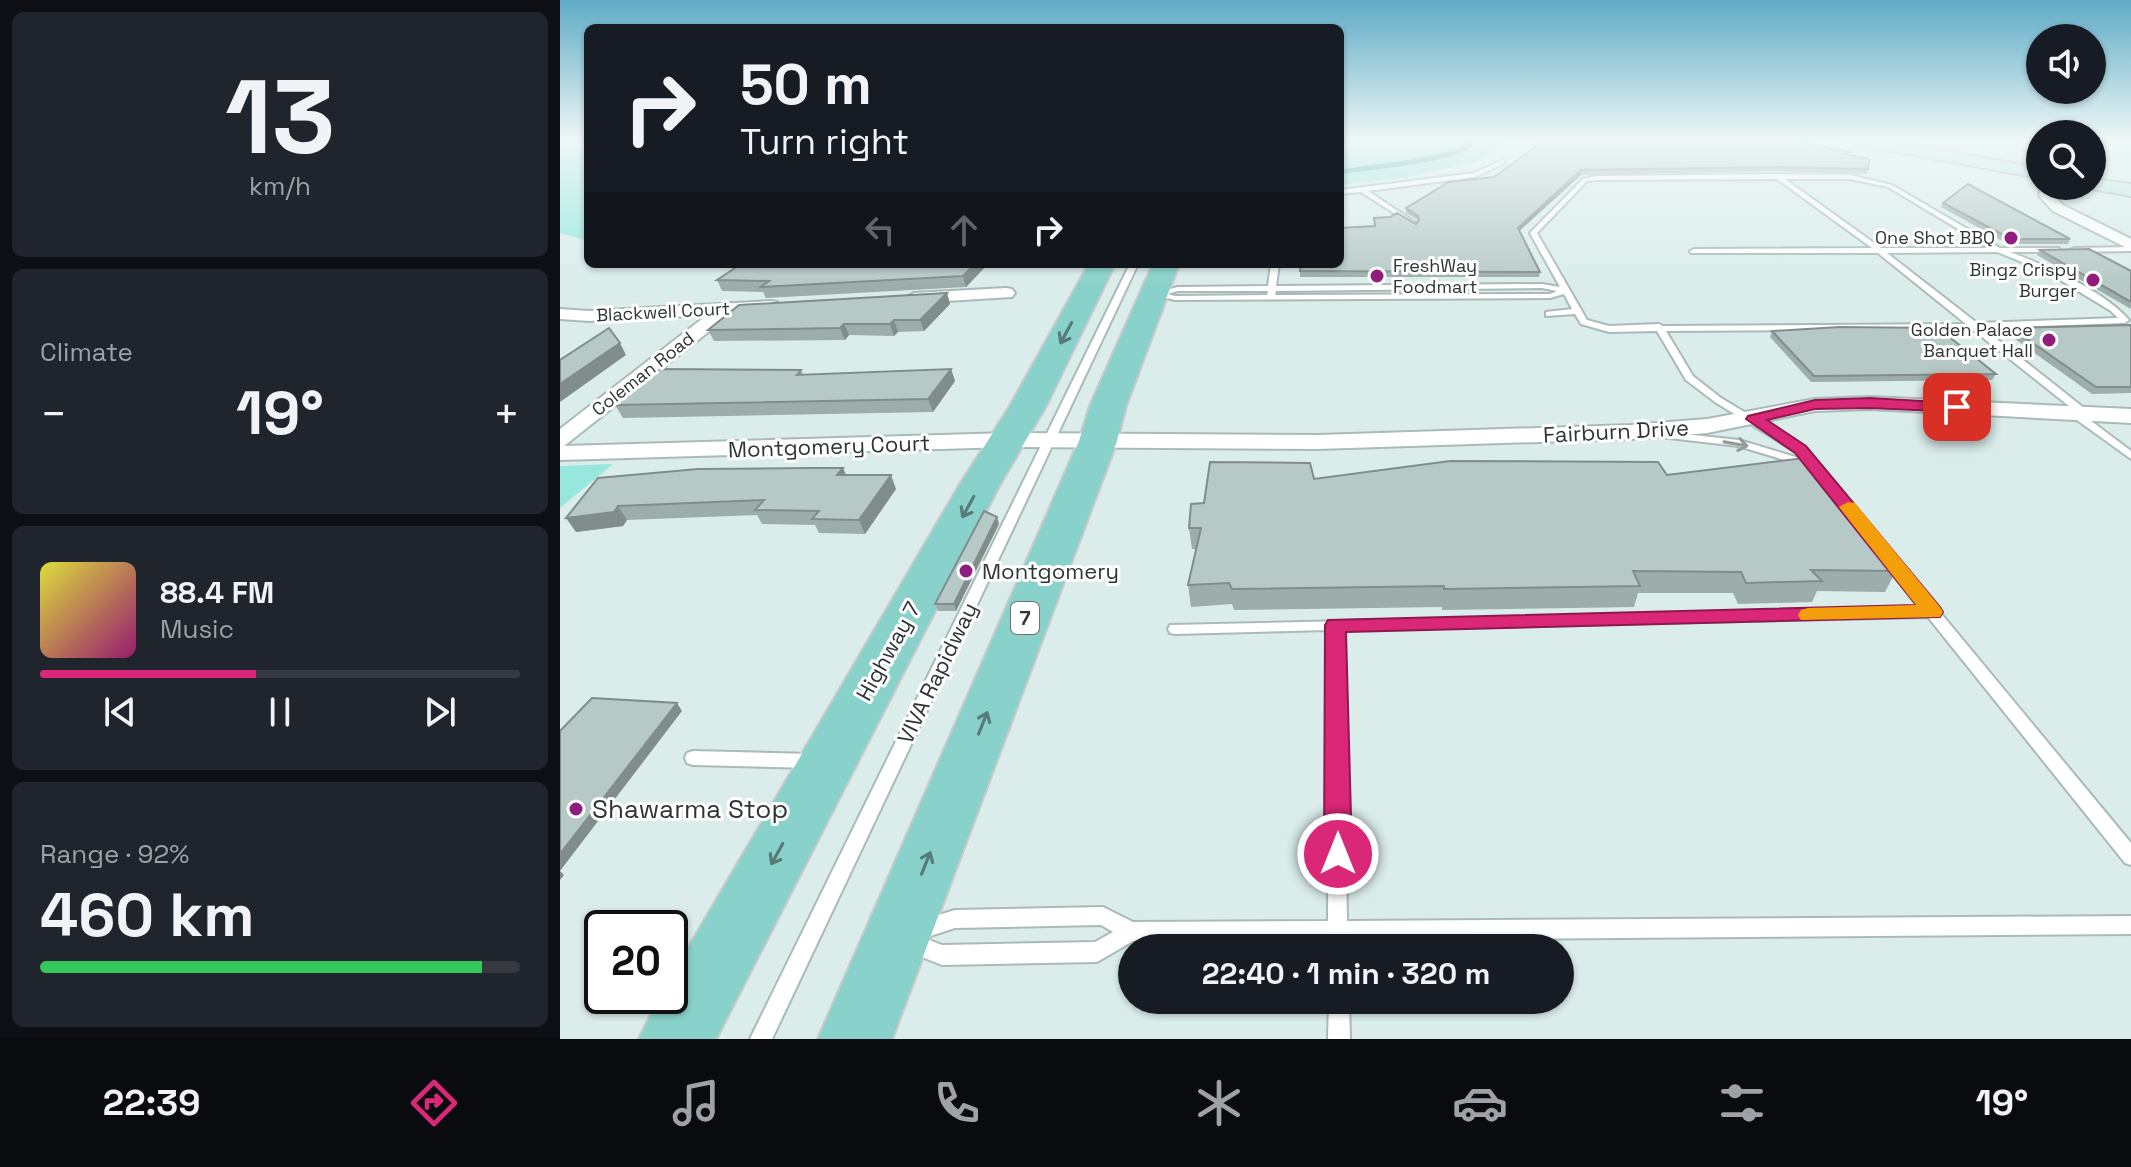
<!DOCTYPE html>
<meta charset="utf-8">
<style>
body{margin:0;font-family:"Space Grotesk",sans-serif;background:#20242c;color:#f1f3f6;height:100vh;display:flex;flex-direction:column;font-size:30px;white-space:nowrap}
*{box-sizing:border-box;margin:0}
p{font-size:26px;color:#9ea1a6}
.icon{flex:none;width:44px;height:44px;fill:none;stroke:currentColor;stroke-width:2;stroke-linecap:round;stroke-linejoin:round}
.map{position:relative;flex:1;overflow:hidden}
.panel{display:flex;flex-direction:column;gap:12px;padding:12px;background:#0d0f14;width:560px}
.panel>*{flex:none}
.guide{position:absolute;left:24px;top:24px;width:760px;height:244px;border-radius:12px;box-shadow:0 2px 6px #0004;background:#171b24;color:#f1f3f6;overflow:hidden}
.controls{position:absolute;left:1466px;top:24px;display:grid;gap:16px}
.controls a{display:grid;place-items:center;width:80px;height:80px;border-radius:50%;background:#171b24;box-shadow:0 2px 6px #0004;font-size:40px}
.speed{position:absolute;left:24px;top:910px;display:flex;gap:16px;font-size:40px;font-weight:700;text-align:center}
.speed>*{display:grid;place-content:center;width:104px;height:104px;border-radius:50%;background:#171b24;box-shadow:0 2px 6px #0004;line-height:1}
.speed .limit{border:4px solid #111;border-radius:12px;background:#fff;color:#111}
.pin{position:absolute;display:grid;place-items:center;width:68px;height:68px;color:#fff;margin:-34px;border-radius:16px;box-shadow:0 4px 12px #0006}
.me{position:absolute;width:88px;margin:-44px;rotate:0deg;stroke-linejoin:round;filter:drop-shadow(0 0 6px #0008)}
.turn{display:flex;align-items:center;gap:28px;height:168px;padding:0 24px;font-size:36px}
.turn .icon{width:104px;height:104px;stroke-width:2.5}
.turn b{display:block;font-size:56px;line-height:68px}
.lanes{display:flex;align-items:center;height:76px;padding:0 24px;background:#0003;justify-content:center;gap:40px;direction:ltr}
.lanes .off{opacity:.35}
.big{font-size:60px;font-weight:800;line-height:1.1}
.panel .widget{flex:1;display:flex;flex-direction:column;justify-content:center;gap:12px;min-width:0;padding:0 28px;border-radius:12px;background:#20242c}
.panel .dial{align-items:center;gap:0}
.dial b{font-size:104px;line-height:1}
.song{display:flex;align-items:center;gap:24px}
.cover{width:96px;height:96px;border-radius:12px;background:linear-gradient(135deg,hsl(60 70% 55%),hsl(320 70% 35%))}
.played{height:8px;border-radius:4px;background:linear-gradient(90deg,#db2777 45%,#363941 45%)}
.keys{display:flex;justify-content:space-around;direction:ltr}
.heat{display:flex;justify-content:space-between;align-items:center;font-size:44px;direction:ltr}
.charge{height:12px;border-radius:6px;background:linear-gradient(90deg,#34c759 92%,#363941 0)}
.trip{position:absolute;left:558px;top:934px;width:456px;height:80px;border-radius:40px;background:#171b24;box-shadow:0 2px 6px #0004;font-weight:800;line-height:80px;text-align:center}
.dock{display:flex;height:128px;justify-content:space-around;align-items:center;background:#090b0e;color:#9ea1a6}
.dock .icon{width:56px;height:56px}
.dock .on{color:#db2777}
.dock b{font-size:36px;color:#f1f3f6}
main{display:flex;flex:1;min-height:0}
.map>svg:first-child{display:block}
</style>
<main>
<section class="panel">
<div class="widget dial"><b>13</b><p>km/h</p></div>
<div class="widget"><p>Climate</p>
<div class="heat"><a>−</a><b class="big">19°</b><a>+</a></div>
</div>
<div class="widget">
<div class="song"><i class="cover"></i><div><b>88.4 FM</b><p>Music</p></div></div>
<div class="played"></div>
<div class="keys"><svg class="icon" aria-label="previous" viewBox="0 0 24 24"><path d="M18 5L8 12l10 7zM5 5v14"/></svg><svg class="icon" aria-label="pause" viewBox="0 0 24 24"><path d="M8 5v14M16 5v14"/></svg><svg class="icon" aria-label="next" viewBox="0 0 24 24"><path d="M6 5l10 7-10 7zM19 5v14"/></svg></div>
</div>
<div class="widget"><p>Range · 92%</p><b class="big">460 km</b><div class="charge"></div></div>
</section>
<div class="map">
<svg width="1571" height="1039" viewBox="0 0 1571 1039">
<rect width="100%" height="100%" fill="#daedeb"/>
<path fill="#98e7de" d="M0,139H28V241L0,233Z
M780,139H951L916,162L847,177L780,185Z
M53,464L0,508V466Z"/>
<path fill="#339e94" d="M899,139H912L915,143C903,163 805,170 780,174V170C821,162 863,161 900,148Z"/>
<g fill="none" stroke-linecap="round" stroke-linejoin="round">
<defs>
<path id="service" d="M943,160L945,163L915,177L808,191L856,223V225L854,226L801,192L780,194V190L914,173Z
M1217,174L1290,175L1332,185L1440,248H1499V252H1450C1487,266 1543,290 1569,320L1565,323L1423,328L1529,412L1530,414L1526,417L1571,451V459L1510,415L1509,413L1514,410L1412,329L1106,331L1133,376L1161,398L1244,448L1571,843V865L1565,863L1368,617L783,630L787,921L1571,916V934L788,940V948H768V940L573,941L537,962L382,965L329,944L326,937L329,930L395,910L543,907L573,922L768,921L769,630L615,634L610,633L608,629L610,625L1360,608L1248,467L1178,446L1092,436L1091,434L1096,431L1179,440L1242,459L1236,452L1155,402L1126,380L1097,331L1049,332L1021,324L1015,314L986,316V312L1012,309L1004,294L990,298L615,300L591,294L618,287L708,286L711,264H719L716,286L982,284L1000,287L970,233L1023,179L1036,176ZM1217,179L1312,248L1134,249L1130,251L1131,253H1318L1406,324L1103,326L1099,324L1049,326L1027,320L977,233L1027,181L1036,180ZM1225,179H1290L1328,187L1430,248H1321ZM1437,252L1487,272L1551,311L1558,318L1417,323L1327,253ZM982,288L997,291L990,294L715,295L716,291ZM618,291H708L707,295L615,296L607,294ZM541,925L553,932L535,942L382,945L364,938L395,928Z
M1571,247V251L1514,252L1510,250L1514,248Z
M570,264H578L212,1039H190Z
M133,751L253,754L259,756L261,761L259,766L253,768L133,765L127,763L125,758L127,753Z
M769,1000H789L790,1039H768Z"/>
<path id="minor" d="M1482,186H1496L1493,195L1503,205L1571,239V250L1493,211L1479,196Z
M446,288L452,289L455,293L452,297L354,303L345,298L354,293Z
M211,301L217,302L220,306L217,310L171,314L4,446L448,433L758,435L1071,425L1147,419L1255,399L1310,397L1571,409V423L1310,409L1255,411L1147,433L1071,439L758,449L448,447L0,460V429L147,315L29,321L0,319V309L29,311Z"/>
<path id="secondary" d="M1284,139H1320L1480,168V178L1292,144Z
M1532,179L1571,184V196L1526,188L1532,186Z"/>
<path id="primary" d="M529,264H555L486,406L439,486L156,1039H79L100,996H110V979L399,486L450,406Z
M593,264H619L566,406L557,441L332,1039H258L519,441L530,406Z"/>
</defs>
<use href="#service" stroke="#a8bbb8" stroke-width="4"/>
<use href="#minor" stroke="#a8bbb8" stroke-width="4"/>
<use href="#secondary" stroke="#a8bbb8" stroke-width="4"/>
<use href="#primary" stroke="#c9caca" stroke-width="4"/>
<use href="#service" fill="#fff" fill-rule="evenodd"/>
<use href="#minor" fill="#fff" fill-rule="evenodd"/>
<use href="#secondary" fill="#c4e8e5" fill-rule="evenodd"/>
<use href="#primary" fill="#89d2cb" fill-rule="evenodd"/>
</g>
<path fill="#9dadab" d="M978,145L1288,155L1308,169L1307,174L1217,171L1021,175L959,231L980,272L979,277H740V271L814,226V218L856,224L858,220L846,213V208L934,177Z
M1383,203L1510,239L1508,244H1448L1381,207Z
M1480,250L1571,271V309L1477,255Z
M181,264H428L406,287L206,298L203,292L162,291L157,280Z
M387,293L390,304L364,331L338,332L334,336L289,335L285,340L154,341L148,330Z
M1571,325V393L1532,394L1448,334L1451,328Z
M1212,331L1436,374L1432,380L1251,382L1210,337Z
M391,369L395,381L373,412L63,418L55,405L241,370L243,375Z
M286,475L336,489L305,534L259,533L255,525L202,524L197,515L67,520L63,526L16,532L38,478Z
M1107,475L1295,524L1336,571L1325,592L1257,591L1252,602L1178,604L1173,593H1078L1074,607L882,610V607L674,610L672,604L631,607L628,585L636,549H632L629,528L644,503L754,479Z
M439,524L396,611H378L375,604Z"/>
<path fill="#808d8b" d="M1021,170V175L957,233L958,228Z
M415,264H428L406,287L403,276Z
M387,293L390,304L364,331L360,320Z
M334,320L338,332L334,336L330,324Z
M284,324L289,335L285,340L280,328Z
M60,343L66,355L0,402V384Z
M391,369L395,381L373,412L368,399Z
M283,468L289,481L277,475Z
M331,475L336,489L305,534L299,520Z
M58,506L67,520L63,526L16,532L6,518Z
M437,517L439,524L396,611L394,604Z
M117,703L122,711L0,871L4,875L0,880V854Z"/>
<path fill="#b7c9c7" stroke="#808d8b" stroke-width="2" d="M991,139H1224L1290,152L1285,154L1309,159L1308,169L1218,167L1021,170L958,228L980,272L740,271L741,264H780V228L815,226L814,218L830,217L837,213L856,224L859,220L858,216L846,208L889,182L934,177L978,145Z
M1408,184L1510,239H1451L1383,203Z
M1529,249L1571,271V302L1480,250Z
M181,264H415L403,276L201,287L209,281L157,280Z
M387,293L360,320H334L330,324H284L280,328L148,330L179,305Z
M1571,325V387H1536L1451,328Z
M1280,327L1378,328L1436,374L1254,376L1212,331Z
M49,328L60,343L0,384V360Z
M100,369L241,370L237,375L391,369L368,399L55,405Z
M1244,458L1295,524L1300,525L1336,571L1251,570L1262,581L1186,583L1181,572L1073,571L1080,586L884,589V586L672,589L669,583L628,585L641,528H629L631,504L644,503L650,462L750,463L754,479L890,461L1098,462L1107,475Z
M251,468H283L277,475H331L299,520L252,519L259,511L195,510L204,500L58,506L54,512L6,518L38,478L138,469Z
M424,511L437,517L394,604H375Z
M32,698L117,703L0,854V731Z"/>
<defs><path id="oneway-shaft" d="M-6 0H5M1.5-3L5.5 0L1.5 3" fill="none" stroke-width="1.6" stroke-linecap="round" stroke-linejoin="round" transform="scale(2)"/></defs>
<g stroke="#577c78">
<use href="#oneway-shaft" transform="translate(506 333) rotate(118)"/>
<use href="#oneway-shaft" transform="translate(408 507) rotate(119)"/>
<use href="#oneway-shaft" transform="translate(423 723) rotate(-68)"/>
<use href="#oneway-shaft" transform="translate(217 854) rotate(119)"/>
<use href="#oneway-shaft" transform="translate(366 863) rotate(-68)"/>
</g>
<use stroke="#969a9a" href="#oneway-shaft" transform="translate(1176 444) rotate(10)"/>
<linearGradient id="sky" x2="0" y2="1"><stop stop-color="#5fabc6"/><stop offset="0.49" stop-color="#eef7f6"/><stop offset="1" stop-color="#eef7f6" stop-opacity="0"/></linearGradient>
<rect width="1571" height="285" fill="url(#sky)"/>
<path fill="#db2777" stroke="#8e194d" stroke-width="2" d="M1310,398L1397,403L1405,407L1397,412L1310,408L1255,409L1207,420L1246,446L1380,607L1383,612L1380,617L786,632L792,854L788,863L778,866L768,863L764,854L765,625L768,620L1356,605L1235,453L1186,419L1188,416L1255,400Z"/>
<path fill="#f59e0b" d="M1288,502L1295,503L1380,607L1383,612L1380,617L1241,620L1238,615L1241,610L1248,608L1356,605L1279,507Z"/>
<g fill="#901d7d" stroke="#fff" stroke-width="3">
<circle cx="1451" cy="238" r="8"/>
<circle cx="817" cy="276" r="8"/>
<circle cx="1533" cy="280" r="8"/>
<circle cx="1489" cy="340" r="8"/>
<circle cx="406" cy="571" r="8"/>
<circle cx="16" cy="809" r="8"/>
</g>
<g text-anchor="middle" stroke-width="6" stroke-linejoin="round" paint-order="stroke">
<g font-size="18" fill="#2e3534" stroke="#fff" text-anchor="end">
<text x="1435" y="244">One Shot BBQ</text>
<text x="833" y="272" text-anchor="start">FreshWay<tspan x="833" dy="21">Foodmart</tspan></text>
<text x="1517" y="276">Bingz Crispy<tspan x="1517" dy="21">Burger</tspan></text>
<text x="1473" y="336">Golden Palace<tspan x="1473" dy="21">Banquet Hall</tspan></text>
</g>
<g font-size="18" fill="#2e3534" stroke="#fff">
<text transform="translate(103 312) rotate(-3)" y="6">Blackwell Court</text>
<text transform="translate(83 374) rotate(-38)" y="6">Coleman Road</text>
</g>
<rect fill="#fff" stroke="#6d7271" stroke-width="2" x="451" y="602" width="28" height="32" rx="6"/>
<g font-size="20" font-weight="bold" fill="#2e3534">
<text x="465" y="625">7</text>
</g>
<g font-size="22" fill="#2e3534" stroke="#fff">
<text transform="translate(1056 431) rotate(-3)" y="8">Fairburn Drive</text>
<text transform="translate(269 446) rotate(-2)" y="8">Montgomery Court</text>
<text transform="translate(328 651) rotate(-61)" y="8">Highway 7</text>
<text transform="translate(377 673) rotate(-64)" y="8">VIVA Rapidway</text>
</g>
<g font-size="22" fill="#2e3534" stroke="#fff" text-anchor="start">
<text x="422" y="579">Montgomery</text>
</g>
<g font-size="26" fill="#2e3534" stroke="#fff" text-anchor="start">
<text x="32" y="818">Shawarma Stop</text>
</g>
</g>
</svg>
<div class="controls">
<a><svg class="icon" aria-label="sound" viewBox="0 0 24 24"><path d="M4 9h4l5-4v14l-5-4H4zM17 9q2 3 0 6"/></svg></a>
<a><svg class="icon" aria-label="search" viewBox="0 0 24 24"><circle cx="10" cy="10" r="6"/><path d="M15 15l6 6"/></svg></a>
</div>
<div class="speed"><div class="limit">20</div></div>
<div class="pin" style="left:1397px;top:407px;background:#d93025"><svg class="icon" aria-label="arrive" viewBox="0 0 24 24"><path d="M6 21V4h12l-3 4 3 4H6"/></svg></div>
<svg class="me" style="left:778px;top:854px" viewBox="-20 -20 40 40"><circle r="17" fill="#db2777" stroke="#fff" stroke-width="3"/><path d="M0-11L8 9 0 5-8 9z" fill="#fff"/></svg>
<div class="trip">22:40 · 1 min · 320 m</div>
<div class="guide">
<div class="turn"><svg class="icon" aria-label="right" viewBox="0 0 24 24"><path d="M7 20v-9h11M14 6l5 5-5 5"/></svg><div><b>50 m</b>Turn right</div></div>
<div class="lanes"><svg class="icon off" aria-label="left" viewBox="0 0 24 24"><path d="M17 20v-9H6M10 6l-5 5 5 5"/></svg><svg class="icon off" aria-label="ahead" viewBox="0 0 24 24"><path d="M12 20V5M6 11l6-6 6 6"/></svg><svg class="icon" aria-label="right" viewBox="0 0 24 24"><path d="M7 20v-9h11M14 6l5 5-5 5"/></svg></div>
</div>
</div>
</main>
<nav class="dock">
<b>22:39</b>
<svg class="icon on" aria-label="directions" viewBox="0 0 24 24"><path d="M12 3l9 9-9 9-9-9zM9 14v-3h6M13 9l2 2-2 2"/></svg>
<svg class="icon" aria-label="music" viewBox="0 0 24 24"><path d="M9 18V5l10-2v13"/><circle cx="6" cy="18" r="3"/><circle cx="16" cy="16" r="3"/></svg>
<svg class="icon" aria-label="phone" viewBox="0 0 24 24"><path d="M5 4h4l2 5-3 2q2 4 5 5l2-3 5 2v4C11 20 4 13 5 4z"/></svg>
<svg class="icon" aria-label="climate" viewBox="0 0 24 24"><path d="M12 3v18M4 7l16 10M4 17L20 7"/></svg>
<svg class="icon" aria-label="car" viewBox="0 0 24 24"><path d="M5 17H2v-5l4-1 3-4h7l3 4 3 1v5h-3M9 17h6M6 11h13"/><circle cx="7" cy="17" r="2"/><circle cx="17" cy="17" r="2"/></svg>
<svg class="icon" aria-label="filters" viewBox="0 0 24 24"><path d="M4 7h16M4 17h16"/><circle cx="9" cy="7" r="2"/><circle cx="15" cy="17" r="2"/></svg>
<b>19°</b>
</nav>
